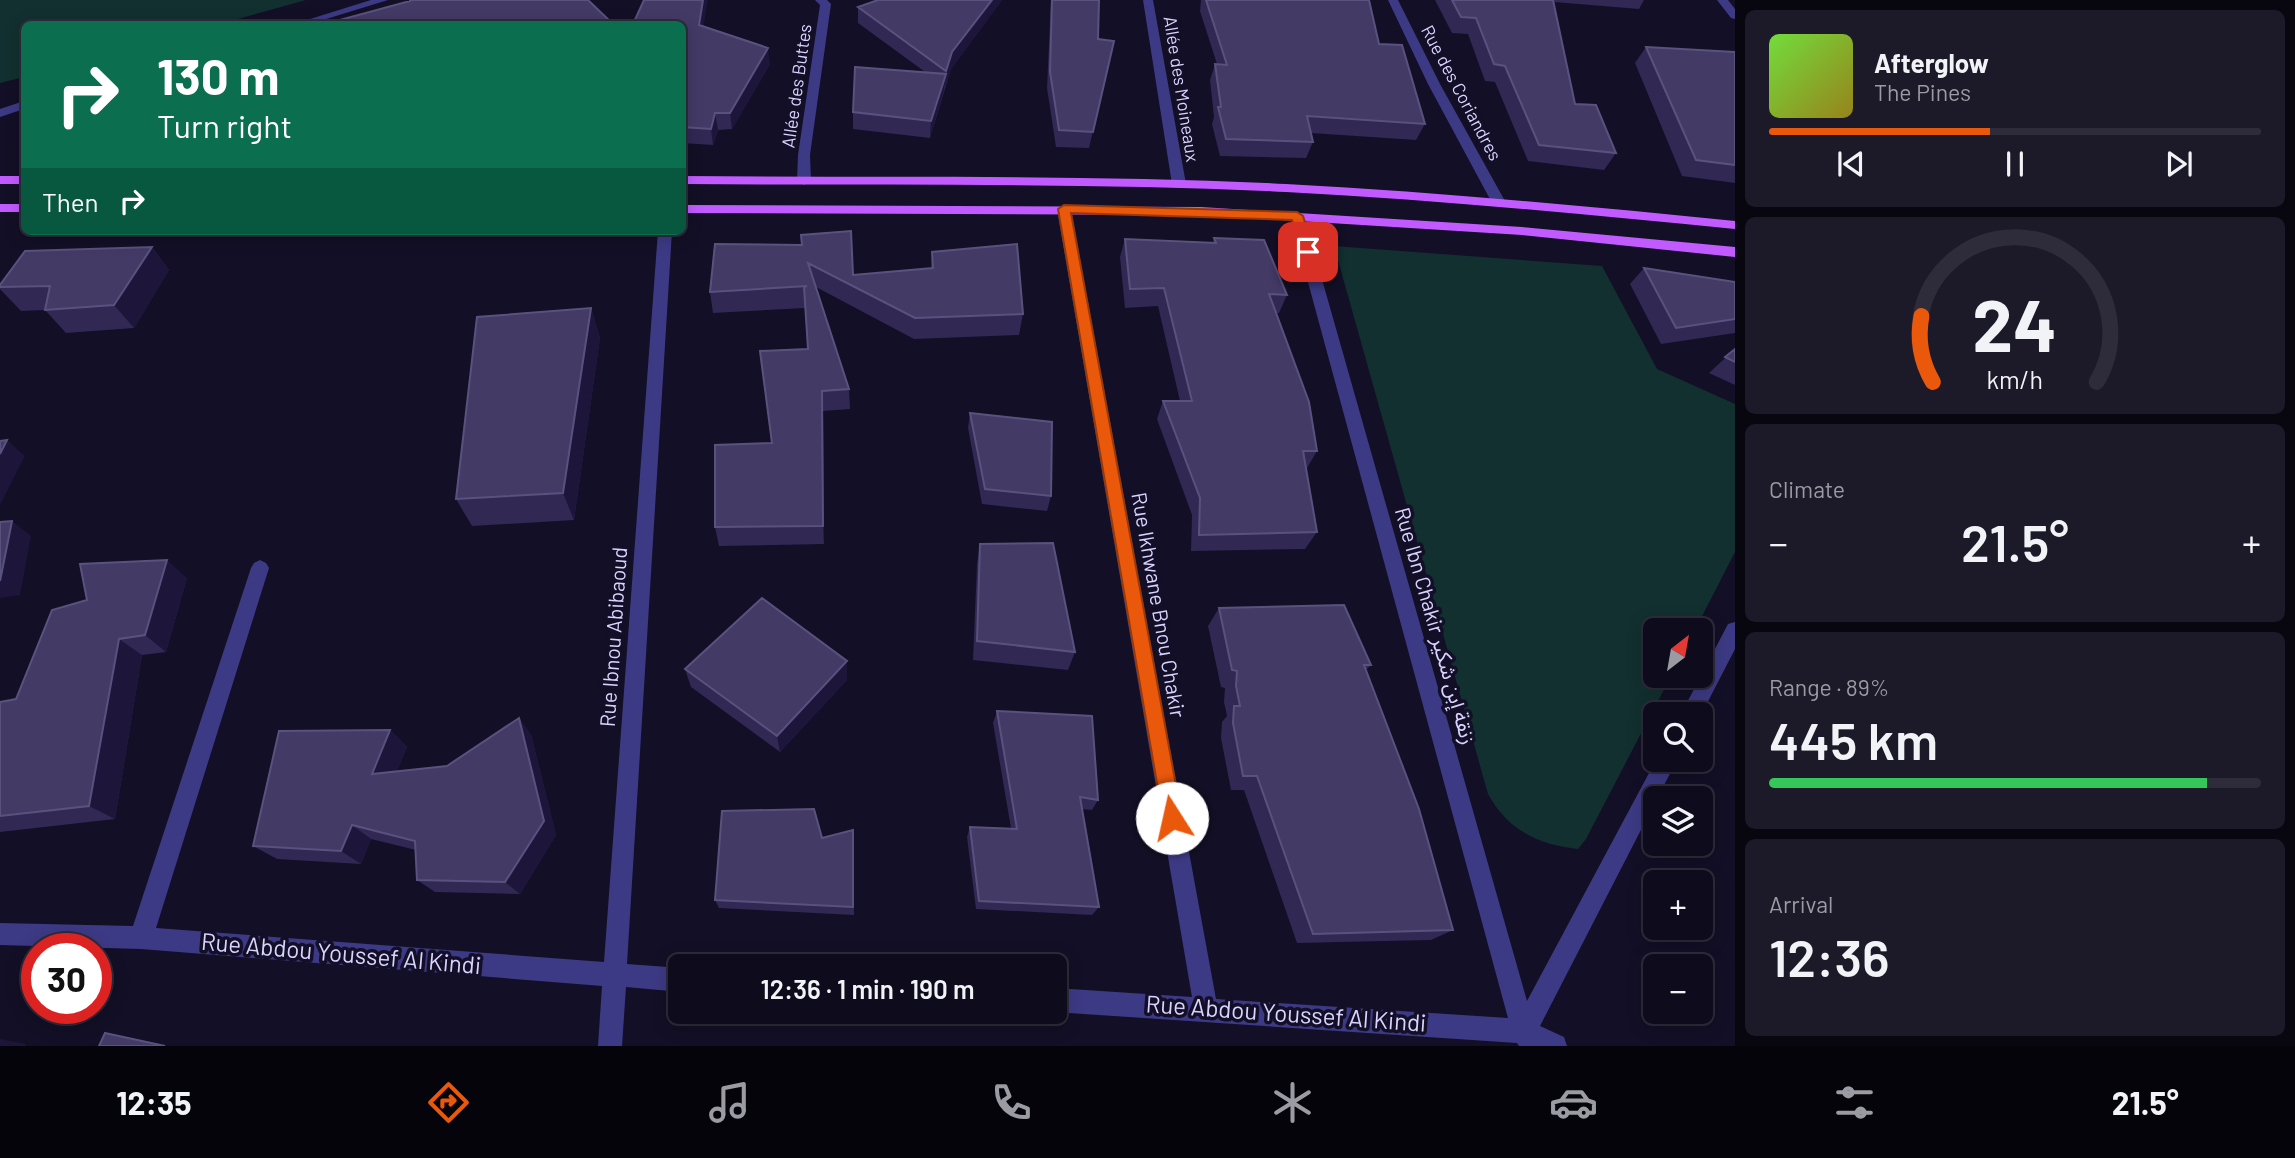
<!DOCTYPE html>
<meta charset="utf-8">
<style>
body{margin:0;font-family:Barlow,"Noto Sans Arabic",sans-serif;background:#1c1929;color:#f1f3f6;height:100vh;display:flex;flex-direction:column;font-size:26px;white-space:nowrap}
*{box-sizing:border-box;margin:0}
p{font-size:23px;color:#9b9ba3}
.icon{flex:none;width:38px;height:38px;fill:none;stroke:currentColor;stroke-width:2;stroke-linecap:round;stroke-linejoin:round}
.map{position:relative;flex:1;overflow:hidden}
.details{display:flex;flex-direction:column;gap:10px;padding:10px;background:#08060f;width:560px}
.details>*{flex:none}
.banner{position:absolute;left:21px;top:21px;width:665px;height:214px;border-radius:10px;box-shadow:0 4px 18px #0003,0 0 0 2px #2e2b3b;background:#0b6e4f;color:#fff;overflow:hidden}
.needle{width:46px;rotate:31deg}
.controls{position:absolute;left:1643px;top:618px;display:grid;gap:14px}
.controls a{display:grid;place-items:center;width:70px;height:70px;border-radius:10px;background:#0e0b1c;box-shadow:0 4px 18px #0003,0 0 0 2px #2e2b3b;font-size:35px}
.speed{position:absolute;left:21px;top:933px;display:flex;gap:14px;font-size:35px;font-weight:700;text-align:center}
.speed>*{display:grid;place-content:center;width:91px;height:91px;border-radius:50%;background:#0e0b1c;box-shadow:0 4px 18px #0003,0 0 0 2px #2e2b3b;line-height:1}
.speed .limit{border:10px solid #d22;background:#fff;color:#111}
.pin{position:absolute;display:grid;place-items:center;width:60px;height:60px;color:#fff;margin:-30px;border-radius:14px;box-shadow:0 4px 10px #0006}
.me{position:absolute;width:77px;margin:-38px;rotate:350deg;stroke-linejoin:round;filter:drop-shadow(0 0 5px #0008)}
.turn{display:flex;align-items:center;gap:24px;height:147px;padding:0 21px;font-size:32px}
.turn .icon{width:91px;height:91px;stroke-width:2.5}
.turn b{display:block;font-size:49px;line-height:60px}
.then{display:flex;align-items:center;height:66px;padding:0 21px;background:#0003;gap:14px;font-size:26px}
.big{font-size:52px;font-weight:600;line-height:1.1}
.details .tile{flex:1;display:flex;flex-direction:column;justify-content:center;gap:10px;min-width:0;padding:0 24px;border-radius:10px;background:#1c1929}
.details .dial{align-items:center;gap:0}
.dial svg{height:182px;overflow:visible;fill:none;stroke:#2e2b3b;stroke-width:7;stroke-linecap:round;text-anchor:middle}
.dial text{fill:#f1f3f6;stroke:none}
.song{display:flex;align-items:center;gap:21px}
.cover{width:84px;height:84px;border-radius:10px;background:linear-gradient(135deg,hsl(100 70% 55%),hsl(50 70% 35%))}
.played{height:7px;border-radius:4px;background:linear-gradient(90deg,#ea580c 45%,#2e2b3b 45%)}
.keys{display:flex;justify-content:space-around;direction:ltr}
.heat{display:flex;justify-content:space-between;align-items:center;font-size:38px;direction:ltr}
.charge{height:10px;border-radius:5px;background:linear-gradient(90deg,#34c759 89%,#2e2b3b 0)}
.trip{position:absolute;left:668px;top:954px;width:399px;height:70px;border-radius:10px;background:#0e0b1c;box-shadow:0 4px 18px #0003,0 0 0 2px #2e2b3b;font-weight:600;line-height:70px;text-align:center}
.dock{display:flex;height:112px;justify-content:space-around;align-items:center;background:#06040b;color:#9b9ba3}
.dock .icon{width:49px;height:49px}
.dock .active{color:#ea580c}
.dock b{font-size:32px;color:#f1f3f6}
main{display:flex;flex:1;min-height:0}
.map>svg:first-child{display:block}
</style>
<main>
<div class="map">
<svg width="1735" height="1046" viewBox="0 0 1735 1046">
<rect width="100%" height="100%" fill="#130f26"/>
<path fill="#12302f" d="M0,0H306L220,24H24V77L0,83Z
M1334,246L1602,266L1657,369L1735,404V552L1695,630H1656V676H1671L1586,839L1578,849C1538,845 1508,830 1488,794Z"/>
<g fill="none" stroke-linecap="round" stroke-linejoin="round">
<path fill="#3d3a85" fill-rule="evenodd" d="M371,0H388L310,24H294Z
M815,0H827L831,4L810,155L811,181L804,185L797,181L798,155L820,5Z
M1143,0H1153L1186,184L1179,188L1172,184Z
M1388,0H1398L1440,84L1505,201L1503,204H1493L1491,201L1428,84Z
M1717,0H1728L1735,9V19L1731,18Z
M24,101V109L0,117V109Z
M1064,205L1071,209L1216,999L1508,1018L1290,216L1297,212L1304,216L1527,1001L1656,760H1677L1540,1026L1564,1037L1567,1046H1519L1517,1043L1054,1012L1055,988L1192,997L1057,209Z
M658,231H672L627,964L681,968V992L626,987L622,1046H598L602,986L141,949L0,945V923L133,926L251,568L254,563L260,560L266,563L269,568L156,928L604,962Z
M1735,622V649L1701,715L1681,714L1728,624Z"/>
<path fill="#c25bff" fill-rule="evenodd" d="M0,176H24V184H0Z
M682,176C884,178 1086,174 1286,184C1436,192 1585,206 1735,221V229C1586,214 1436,200 1286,192C1086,182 884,186 682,184Z
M0,204H24V212H0Z
M682,205L1201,207L1522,227L1735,247V257L1522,235L1201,215L682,213Z"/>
</g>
<path fill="#312854" d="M874,0H1002L951,69L930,138L853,129V112L925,72L858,23V7L874,1Z
M1051,0H1099L1098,39L1114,41L1089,148L1056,147L1047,88Z
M1201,0H1369L1379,44L1425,124L1416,140L1311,133L1313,142L1306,158L1220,156L1212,124L1214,117L1210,80L1215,64H1217L1200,11Z
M1435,0H1644L1639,9L1554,2L1575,104L1616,153L1604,170L1528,161L1495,82L1485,81L1468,34L1452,33Z
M682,24L704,27L770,64L732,129L718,130L713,145L682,143Z
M1646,47L1735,52V183L1682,176L1635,63Z
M1214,238L1287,295L1279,313H1276L1317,451L1307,468H1306L1317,532L1305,549L1191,551L1192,515L1157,419L1163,401H1180L1158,306L1125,308L1120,257L1125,239L1213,243Z
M802,245L853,275L931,268L932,252L1023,314L1019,335L914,339L816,287L849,389L850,409L823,411L824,544L719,546L715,527L772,443L808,349L805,308L713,313L710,292Z
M152,247L169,270L134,328L66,333L45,310L21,311L0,289V285Z
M1644,268L1735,282V333L1661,344L1630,284Z
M591,308L600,338L574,520L472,526L456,499Z
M1735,349V385L1709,373Z
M970,413L1051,496L1047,511L982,504L968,428Z
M980,544L1075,652L1068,670L973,660L977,564Z
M187,578L166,652L142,655L115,819L0,832V702L16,699Z
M1219,608L1371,665L1366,670L1453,930L1431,940L1297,943L1244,790H1231L1221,738L1222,722L1227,716L1224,702L1225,688L1221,687L1208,626Z
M685,669L847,680L780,752L691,687Z
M997,711L1098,800L1092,810L1082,809L1099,907L1092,915L976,909L967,837L970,827L1011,828L993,723Z
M519,718L531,735L556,835L520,894L435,892L417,880L416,850L371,839L361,864L277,859L253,846L390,730L407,747L397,771L447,766Z
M853,830L854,915L719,908L715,900L822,838Z"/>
<path fill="#1d163a" d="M703,0H708L701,42L699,25Z
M992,0H1002L951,69L945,87L946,71L952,52Z
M768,48L770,64L732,129L730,113Z
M946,74L944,90L930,138L931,121Z
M715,113L718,130L713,145L711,129Z
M152,247L169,270L134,328L114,305Z
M591,308L600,338L574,520L563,493Z
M822,391L823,411L824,544L823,526Z
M7,440L25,456L0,505V454Z
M12,521L31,536L20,595L0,598V581Z
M167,560L187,578L166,652L145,635Z
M119,639L142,655L115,819L89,806Z
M847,661V680L780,752L777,736Z
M519,718L531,735L556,835L520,894L505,882Z
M390,730L407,747L390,789L372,774Z
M352,825L371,839L361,864L341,851Z
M0,1039L26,1044L25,1046H0Z"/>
<path fill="#433a66" stroke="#5a527e" stroke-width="2" d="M410,0H588L613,24H325L410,1Z
M644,0H703L699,25L768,48L730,113H715L711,129L682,127V24H633Z
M878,0H992L952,52L946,71L858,7Z
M1052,0H1099L1098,39L1114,41L1093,132L1059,130L1050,72Z
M1206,0H1369L1379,44L1402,45L1425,124L1307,116L1313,142L1226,139L1218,107H1221L1215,64L1227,65Z
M1452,0H1553L1575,104L1596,105L1616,153L1539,145L1505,66L1494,64L1476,18L1461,17Z
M1646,47L1735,52V165L1696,160Z
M855,67L946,74L931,121L853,112Z
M851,231L853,275L933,268L932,252L1017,244L1023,314L915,318L808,263L849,389L822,391L823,526L715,527V445L772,443L760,351L808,349L804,287L807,286L710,292L715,244L802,245L801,235Z
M1214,238L1264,240L1287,295L1269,294L1309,402L1317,451H1303L1317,532L1199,535L1200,498L1163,401H1192L1164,288L1130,289L1125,239L1216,243Z
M152,247L114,305L45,310L50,286L0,287V285L25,251Z
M1644,268L1735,282V319L1676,328Z
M591,308L563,493L456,499L477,317Z
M1735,349V362L1725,357Z
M970,413L1052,422L1051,496L985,489Z
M7,440L0,454V441Z
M12,521L0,581V522Z
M1053,543L1075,652L977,641L980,544Z
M167,560L145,635L119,639L89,806L0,816V702L16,699L52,610L87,600L80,564Z
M762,598L847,661L777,736L685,669Z
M1344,605L1371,665H1364L1419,809L1453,930L1313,934L1257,776H1243L1233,723L1234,706H1240L1236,686L1237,671L1232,670L1219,608Z
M997,711L1092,716L1098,800L1080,797L1099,907L979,901L970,827L1017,829Z
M519,718L544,821L505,882L417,880L415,841L352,825L341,851L253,846L279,731L390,730L372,774L447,766Z
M814,809L822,838L853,830V907L715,900L722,811Z
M105,1033L165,1046H99Z"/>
<path fill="#ea580c" stroke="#983908" stroke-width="2" d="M1064,205L1297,212L1303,216L1314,252L1312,255H1303L1292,220L1071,213L1182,818L1179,824L1172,827L1166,824L1163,818L1058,209Z"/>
<g text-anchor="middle" stroke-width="7" stroke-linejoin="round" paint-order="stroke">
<g font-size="18" fill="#d9d4ff" stroke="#130f26">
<text transform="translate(797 86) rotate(-82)" y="6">Allée des Buttes</text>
<text transform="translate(1181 89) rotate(81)" y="6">Allée des Moineaux</text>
<text transform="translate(1461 93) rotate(62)" y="6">Rue des Coriandres</text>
</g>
<g font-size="21" fill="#d9d4ff" stroke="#130f26">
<text transform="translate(1158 605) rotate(80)" y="7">Rue Ikhwane Bnou Chakir</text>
<text transform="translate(1435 626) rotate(74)" y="7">Rue Ibn Chakir زنقة إبن شكير</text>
<text transform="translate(614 637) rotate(-86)" y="7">Rue Ibnou Abibaoud</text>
</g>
<g font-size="24" fill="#d9d4ff" stroke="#130f26">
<text transform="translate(341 954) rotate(5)" y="8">Rue Abdou Youssef Al Kindi</text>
<text transform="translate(1286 1014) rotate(4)" y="8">Rue Abdou Youssef Al Kindi</text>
</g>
</g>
</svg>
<div class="controls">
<a><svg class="needle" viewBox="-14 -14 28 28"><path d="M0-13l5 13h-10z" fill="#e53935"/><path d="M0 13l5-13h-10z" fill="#9b9ba3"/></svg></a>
<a><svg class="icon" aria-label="search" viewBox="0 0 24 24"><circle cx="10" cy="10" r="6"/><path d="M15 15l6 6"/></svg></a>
<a><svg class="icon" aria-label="layers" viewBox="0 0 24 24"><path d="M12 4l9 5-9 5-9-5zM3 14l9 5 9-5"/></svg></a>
<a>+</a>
<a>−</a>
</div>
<div class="speed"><div class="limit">30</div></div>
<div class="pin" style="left:1308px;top:252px;background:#d93025"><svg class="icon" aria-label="arrive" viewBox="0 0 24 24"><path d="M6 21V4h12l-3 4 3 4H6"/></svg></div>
<svg class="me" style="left:1172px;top:818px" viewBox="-20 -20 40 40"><circle r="19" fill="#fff"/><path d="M0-13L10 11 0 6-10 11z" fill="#ea580c"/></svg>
<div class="trip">12:36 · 1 min · 190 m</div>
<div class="banner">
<div class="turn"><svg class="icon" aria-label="right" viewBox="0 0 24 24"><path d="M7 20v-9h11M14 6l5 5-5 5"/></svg><div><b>130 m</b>Turn right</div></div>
<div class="then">Then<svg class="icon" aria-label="right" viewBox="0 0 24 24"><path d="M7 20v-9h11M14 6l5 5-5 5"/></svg></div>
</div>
</div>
<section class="details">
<div class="tile">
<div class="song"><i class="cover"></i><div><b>Afterglow</b><p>The Pines</p></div></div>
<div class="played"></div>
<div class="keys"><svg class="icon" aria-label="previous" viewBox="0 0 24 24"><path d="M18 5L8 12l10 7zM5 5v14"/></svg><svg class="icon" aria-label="pause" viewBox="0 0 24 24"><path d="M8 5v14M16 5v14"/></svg><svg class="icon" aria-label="next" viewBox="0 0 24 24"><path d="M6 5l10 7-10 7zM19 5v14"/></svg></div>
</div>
<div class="tile dial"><svg viewBox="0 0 100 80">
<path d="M14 69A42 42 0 1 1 86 69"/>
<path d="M14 69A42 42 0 0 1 9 40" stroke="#ea580c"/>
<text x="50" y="56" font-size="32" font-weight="700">24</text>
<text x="50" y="72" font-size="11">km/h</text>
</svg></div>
<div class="tile"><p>Climate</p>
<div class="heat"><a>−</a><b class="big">21.5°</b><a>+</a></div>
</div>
<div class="tile"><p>Range · 89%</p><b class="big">445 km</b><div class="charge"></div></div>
<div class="tile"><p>Arrival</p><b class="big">12:36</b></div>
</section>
</main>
<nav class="dock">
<b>12:35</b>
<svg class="icon active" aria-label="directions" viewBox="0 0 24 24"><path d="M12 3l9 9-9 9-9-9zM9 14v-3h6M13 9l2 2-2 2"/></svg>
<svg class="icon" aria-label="music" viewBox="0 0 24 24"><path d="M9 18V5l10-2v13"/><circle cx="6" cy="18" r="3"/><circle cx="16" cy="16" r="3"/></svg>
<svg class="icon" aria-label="phone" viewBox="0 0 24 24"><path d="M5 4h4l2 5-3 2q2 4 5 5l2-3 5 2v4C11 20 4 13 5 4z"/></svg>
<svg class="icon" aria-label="climate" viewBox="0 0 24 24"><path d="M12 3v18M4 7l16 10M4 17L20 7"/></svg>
<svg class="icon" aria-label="car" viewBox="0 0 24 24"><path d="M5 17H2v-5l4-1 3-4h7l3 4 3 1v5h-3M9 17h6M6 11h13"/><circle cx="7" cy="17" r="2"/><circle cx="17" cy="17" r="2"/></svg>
<svg class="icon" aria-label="filters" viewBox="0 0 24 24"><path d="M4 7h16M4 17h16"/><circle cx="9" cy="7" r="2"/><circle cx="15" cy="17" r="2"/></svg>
<b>21.5°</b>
</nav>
